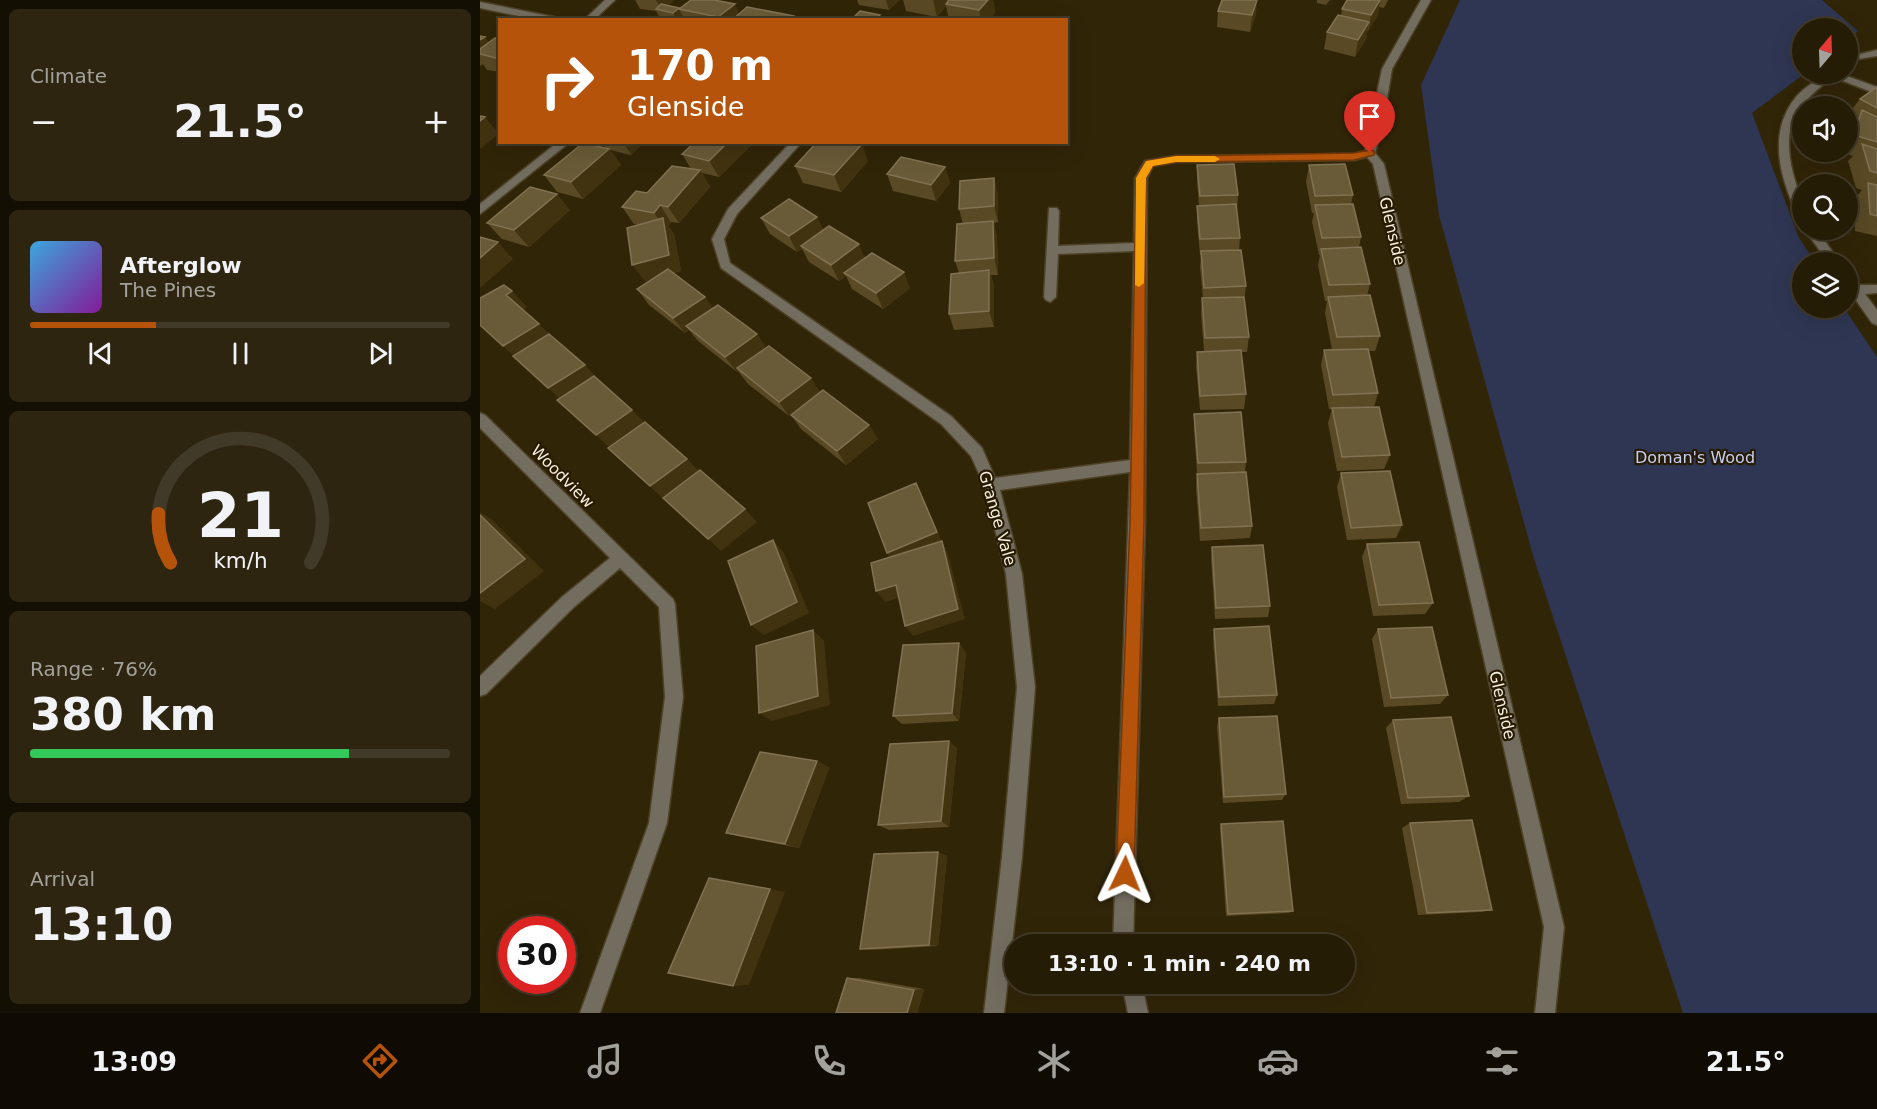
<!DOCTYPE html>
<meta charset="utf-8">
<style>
body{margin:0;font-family:"DejaVu Sans",sans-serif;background:#2d2510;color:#f1f3f6;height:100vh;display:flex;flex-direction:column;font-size:22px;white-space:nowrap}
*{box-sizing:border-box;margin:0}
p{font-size:20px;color:#a3a19b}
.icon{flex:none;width:33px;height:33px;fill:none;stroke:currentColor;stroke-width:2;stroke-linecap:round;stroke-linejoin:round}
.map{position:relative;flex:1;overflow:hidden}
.details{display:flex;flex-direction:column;gap:9px;padding:9px;background:#140f03;width:480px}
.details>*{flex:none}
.guide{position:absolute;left:18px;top:18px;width:570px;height:126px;border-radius:0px;box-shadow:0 6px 24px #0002,0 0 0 2px #423a28;background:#b45309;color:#fff;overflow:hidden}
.needle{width:39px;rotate:19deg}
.controls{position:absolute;left:1312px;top:18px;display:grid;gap:12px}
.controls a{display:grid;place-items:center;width:66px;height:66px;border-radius:50%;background:#251c06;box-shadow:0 6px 24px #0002,0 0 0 2px #423a28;font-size:30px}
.speed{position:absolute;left:18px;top:916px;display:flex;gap:12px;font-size:30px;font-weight:700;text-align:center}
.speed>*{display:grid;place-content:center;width:78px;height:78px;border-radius:50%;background:#251c06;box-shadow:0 6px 24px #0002,0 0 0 2px #423a28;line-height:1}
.speed .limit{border:9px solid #d22;background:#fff;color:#111}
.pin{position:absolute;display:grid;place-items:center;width:51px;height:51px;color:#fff;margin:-62px -26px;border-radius:50% 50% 50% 0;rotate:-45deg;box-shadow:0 0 6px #0007}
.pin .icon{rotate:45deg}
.me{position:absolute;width:66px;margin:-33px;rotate:2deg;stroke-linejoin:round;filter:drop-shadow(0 0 4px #0008)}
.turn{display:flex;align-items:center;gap:21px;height:126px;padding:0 30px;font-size:27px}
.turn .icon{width:78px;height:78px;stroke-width:2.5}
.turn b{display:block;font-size:42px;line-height:51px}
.big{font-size:45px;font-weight:600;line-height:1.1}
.details .tile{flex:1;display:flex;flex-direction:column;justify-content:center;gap:9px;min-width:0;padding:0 21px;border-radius:9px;background:#2d2510}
.details .dial{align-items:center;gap:0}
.dial svg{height:156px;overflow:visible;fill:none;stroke:#423a28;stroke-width:7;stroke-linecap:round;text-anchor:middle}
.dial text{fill:#f1f3f6;stroke:none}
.song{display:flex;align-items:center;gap:18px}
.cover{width:72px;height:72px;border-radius:9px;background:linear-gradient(135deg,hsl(200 70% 55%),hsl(290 70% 35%))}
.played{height:6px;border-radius:3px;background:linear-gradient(90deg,#b45309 30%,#423a28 30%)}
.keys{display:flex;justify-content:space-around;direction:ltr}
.heat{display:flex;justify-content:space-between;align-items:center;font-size:33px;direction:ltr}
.charge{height:9px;border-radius:4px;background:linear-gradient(90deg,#34c759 76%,#423a28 0)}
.trip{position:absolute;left:524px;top:934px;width:351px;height:60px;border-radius:30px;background:#251c06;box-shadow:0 6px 24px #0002,0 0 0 2px #423a28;font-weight:600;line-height:60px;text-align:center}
.tab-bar{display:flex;height:96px;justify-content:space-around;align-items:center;background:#0f0b02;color:#a3a19b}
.tab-bar .icon{width:42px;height:42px}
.tab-bar .selected{color:#b45309}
.tab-bar b{font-size:27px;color:#f1f3f6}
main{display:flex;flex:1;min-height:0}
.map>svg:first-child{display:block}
</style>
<main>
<section class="details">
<div class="tile"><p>Climate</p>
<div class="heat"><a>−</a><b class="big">21.5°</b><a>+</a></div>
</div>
<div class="tile">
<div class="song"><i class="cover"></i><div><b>Afterglow</b><p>The Pines</p></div></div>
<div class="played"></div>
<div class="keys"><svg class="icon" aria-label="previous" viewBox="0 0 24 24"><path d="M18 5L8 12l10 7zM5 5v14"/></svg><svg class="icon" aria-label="pause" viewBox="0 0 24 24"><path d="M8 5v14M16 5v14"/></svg><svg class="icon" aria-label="next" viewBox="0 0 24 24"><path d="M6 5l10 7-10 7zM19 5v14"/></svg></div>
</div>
<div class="tile dial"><svg viewBox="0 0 100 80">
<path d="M14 69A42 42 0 1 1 86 69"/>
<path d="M14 69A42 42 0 0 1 8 44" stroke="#b45309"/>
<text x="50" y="56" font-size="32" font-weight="700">21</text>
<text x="50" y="72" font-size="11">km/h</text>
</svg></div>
<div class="tile"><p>Range · 76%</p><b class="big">380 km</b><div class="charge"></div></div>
<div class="tile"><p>Arrival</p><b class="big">13:10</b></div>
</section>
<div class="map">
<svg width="1397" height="1013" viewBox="0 0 1397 1013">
<rect width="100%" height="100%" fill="#312508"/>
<path fill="#2f3653" d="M980,0H1342L1378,31L1368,39V28H1323L1324,74L1272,113L1319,238L1335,262H1323V308H1364L1397,357V1013H1203L1054,559L959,215L941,85Z"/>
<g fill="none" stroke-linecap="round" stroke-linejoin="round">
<defs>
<path id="street" d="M125,0H135L114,20H104Z
M941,0H951L912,69L903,123L895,153L904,164L1084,927L1075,1013H1055L1064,927L893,164L887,157L874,160L696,162L673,166L667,178L665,522L653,945H633L650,472L520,490L542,574L555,687L542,857L524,1013H504L522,857L537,687L526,574L504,485L491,456L461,424L241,268L232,239L248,209L311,142H322L257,214L244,239L250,263L471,416L502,448L515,478L650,460L654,251L578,254L576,297L570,302L566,300L564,297L569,208H577L579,211L578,246L654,243L655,178L665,161L696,156L874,154L885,151L902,69Z
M0,2L74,17L78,20H58L0,8Z
M1397,50V56L1378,59L1368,65V57Z
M1345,74H1361L1397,87V94L1353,77C1316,105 1301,125 1313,173C1317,189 1323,201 1323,218L1317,214C1300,177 1287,133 1316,97C1324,88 1335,81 1345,74Z
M78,142H90L0,214V204Z
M1325,230H1337L1360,262H1348Z
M1368,276L1372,277L1379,285H1397V293L1385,294L1397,310V325L1392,323L1368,289Z
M0,413L5,415L193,599L195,604L203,697L187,823L120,1013H100L169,823L185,697L179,607L140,568L94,607L6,694L0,696V676L82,597L130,558L0,428Z
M642,984H662L668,1013H648Z"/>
</defs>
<use href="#street" stroke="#4d4126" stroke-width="3"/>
<use href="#street" fill="#736d60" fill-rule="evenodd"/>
</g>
<path fill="#594924" d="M155,0H194L188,6L200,9L259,14L314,16L316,20H204L203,17L200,20H190L180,18L176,11L160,9Z
M377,0H419L409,10L379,5Z
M423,0H513L515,12L509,20H469L466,6L457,17L426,11Z
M837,0H850L846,5L837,3Z
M867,0H908L904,8L899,7L898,15L887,32L886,39L875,57L844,49L847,32L861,16L862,9Z
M738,11L776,14L770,32L737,27Z
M375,16L401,20H376Z
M0,36L9,42L20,39V72L7,70L3,64L0,66Z
M1397,87V236L1375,231L1374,200L1382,190L1376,188L1368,161L1373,156L1361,152H1368V129L1374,120L1368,116V114L1380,99Z
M121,142H164L151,155L130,150L141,165L103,199L77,192L64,175L125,147Z
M271,145L239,177L222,173L230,187L199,223L191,222L188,226L194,234L201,271L194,273L233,308L238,305L309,416L268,384L258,371L257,372L218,341L209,330L205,333L169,305L157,289L172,279L165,281L158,225L154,224L142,207L211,169L202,154Z
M388,161L361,192L323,183L315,166Z
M717,165L758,195L757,211L760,238L759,250L766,286L764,302L769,337L767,352H761L766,394L764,409L720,410L716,367L717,352L724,351L721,314L722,298H723L720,267L721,255H720L717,222V206H719L717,182Z
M829,165L873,195L871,204L881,237L879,247L890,284L887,296L900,336L895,351H889L898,393L894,407L910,455L904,469L857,471L848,423L852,409H849L841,365L844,350H852L845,313L847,301H845L838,265L840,255H839L832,222L834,213H832L826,182Z
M465,167L470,183L456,201L413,191L407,174Z
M514,178L518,195V222L514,223L517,238L518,275H511L514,286V327L474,330L469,314L479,273L475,261L483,224L479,209Z
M90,210L49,247L22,239L7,223Z
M337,217L343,230L430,288L403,309L372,289L366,276L359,281L329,262L322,249L317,252L290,234L281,218Z
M714,414L766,462L765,472L772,526L770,538L720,541L716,487L717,474L714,429Z
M311,415L398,439L366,465L321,429Z
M861,473L922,525L916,538L867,540L857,487Z
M887,544L953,603L945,614L893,616L882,557Z
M732,547L790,606L788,617L735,619L731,559Z
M734,629L797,695L794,704L738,706L733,639Z
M898,629L968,695L960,704L904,707L892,639Z
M479,643L486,653L479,721L422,724L413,716Z
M739,718L806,794L802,800L743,803L737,727Z
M913,720L989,796L979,802L921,804L906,728Z
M477,748L469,827L409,830L398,825Z
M337,761L349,768L319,848L262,837L246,833Z
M930,823L1012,910L1001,912L938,915L922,828Z
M741,824L813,911L809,913L746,916L740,829Z
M458,852L467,856L458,946L392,950L380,949Z
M367,978H380L444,989L437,1013Z"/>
<path fill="#423310" d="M176,0H194L183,11L182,10Z
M406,0H419L409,10Z
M453,0H469L466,4V6L457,17Z
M508,0H513L515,12L509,20H501L499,10Z
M777,0L776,14L770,32L772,15Z
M900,0L898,15L888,32L891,15Z
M255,4L262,20H239L238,17Z
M199,8L200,10L199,9L203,17L200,20H197L193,13Z
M400,15L401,20H395Z
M889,22L886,39L875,57L878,40Z
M5,37L17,54H0V40Z
M5,117L19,134L0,149V121Z
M143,142H164L151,155Z
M248,142H269L271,145L239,177L229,161Z
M382,144L388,161L361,192L354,175Z
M129,149L141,165L103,199L91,182Z
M465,167L470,183L456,201L451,185Z
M220,170L230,187L199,223L188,207Z
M514,178L518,195V222L514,206Z
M77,194L90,210L49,247L34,230Z
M180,205L191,222L188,226L194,234L201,271L165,281L152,265L185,228L174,213Z
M337,217L345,233L321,246L322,249L317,252L309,236Z
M513,221L517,238L518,275L514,258Z
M18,242L33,259L0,288V258Z
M379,244L386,261L364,273L366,276L359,281L351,265Z
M509,270L514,286V327L509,311Z
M424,272L430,288L403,309L396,293Z
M32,291L47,307L41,311L26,295Z
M225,297L237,312L206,326L209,330L205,333L193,318Z
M59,324L74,339L39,361L23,346Z
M277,334L288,350L257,368L258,371L257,372L245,357Z
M105,365L119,380L84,403L68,388Z
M331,378L340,392L309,416L299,402Z
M152,410L166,424L131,449L116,435Z
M389,425L398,439L366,465L357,451Z
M207,459L220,472L184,500L170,486Z
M436,483L443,497L463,544L468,554L485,619L433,636L425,626L416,565L407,553Z
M265,509L277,522L241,551L228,539Z
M0,512L11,519L64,571L15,609L0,601Z
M293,540L304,553L329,613L284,635L271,625Z
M416,585L425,596L405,602L396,591Z
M333,630L344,641L350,705L292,721L279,713Z
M479,643L486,653L479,721L472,713Z
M469,741L477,748L469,827L461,821Z
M337,761L349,768L319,848L305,844Z
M458,852L467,856L458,946L449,945Z
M290,889L305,892L269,985L253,986Z
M444,989L437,1013H427L434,990Z"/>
<path fill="#6a5b38" stroke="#807252" stroke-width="1.5" d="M211,0H234L255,4L238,17L199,9Z
M469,0H508L499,10L466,4Z
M742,0H777L772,15L738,11Z
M867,0H900L891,15L862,9Z
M181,4L199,8L193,13L176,9Z
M267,7L314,16L311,20H252Z
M380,11L400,15L395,20L375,16Z
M858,15L889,22L878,40L847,32Z
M0,36L5,37L0,40Z
M15,38L20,39V59L0,54V49Z
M1397,87V108L1380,99Z
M1382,110L1397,117V142L1374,135Z
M0,116L5,117L0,121Z
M215,142H248L229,161L202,154Z
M337,142H373L382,144L354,175L315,166Z
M103,143L129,149L91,182L64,175Z
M1382,144L1397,149V173L1390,171Z
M421,157L465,167L451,185L407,174Z
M754,164L758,195L720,196L717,165Z
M865,164L873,195L835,196L829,165Z
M192,166L220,170L188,207L180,205L174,213L142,207L156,191L167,193Z
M514,178V206L479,209L480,181Z
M1388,183L1397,185V216L1390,214Z
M50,187L77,194L34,230L7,223Z
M309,199L337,217L309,236L281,218Z
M756,204L760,238L720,239L717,206Z
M873,204L881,237L842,238L835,205Z
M183,218L189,255L152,265L147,228Z
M513,221L514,258L475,261L477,224Z
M349,226L379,244L351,265L321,246Z
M0,237L18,242L0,258Z
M881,247L890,284L849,285L841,249Z
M761,250L766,286L724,288L721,251Z
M392,253L424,272L396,293L364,273Z
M188,269L225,297L193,318L157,289Z
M509,270V311L469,314L471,274Z
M24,285L32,291L26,295L59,324L23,346L0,325V298Z
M890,295L900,336L857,337L848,297Z
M764,297L769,337L725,338L722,298Z
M238,305L277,334L245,357L206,326Z
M69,334L105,365L68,388L33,356Z
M289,346L331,378L299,402L257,368Z
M888,349L898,393L853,395L844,350Z
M761,350L766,394L720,396L717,352Z
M114,376L152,410L116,435L77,400Z
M343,390L389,425L357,451L311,415Z
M899,407L910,455L862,457L852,408Z
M761,412L766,462L718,463L714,414Z
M165,422L207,459L170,486L128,448Z
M220,470L265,509L228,539L183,498Z
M910,471L922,525L871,528L861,473Z
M766,472L772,526L721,528L717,474Z
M436,483L457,532L407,553L388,503Z
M0,515L45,559L0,593Z
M293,540L317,602L271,625L248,561Z
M462,541L478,609L425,626L416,585L396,591L391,563Z
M939,542L953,603L899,605L887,544Z
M783,545L790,606L736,608L732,547Z
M789,626L797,695L739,697L734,629Z
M952,627L968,695L911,698L898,629Z
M333,630L338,696L279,713L276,646Z
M479,643L472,713L413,716L423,645Z
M797,716L806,794L744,797L739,718Z
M971,717L989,796L928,798L913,720Z
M469,741L461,821L398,825L410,744Z
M280,752L337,761L305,844L246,833Z
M992,820L1012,910L947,913L930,823Z
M803,821L813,911L748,914L741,824Z
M458,852L449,945L380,949L394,854Z
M229,878L290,889L253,986L188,973Z
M367,978L434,990L427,1013H356Z"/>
<path fill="#b45309" stroke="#753606" stroke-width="1.5" d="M890,150L894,151V155L874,160L696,162L673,166L666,178L664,522L654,874L651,881L645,883L639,881L636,874L650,522L656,178L666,161L696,156L874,153Z"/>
<path fill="#f59e0b" d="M696,156H735L740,159L735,162H696L673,166L666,178L664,283L659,287L655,285L656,178L666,161Z"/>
<g text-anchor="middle" stroke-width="4.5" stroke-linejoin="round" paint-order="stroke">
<g font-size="16" fill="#f7efdf" stroke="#271c01">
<text transform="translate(913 231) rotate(77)" y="6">Glenside</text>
<text transform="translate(83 476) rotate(45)" y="6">Woodview</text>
<text transform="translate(518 518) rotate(74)" y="6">Grange Vale</text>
<text transform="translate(1023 705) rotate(77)" y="6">Glenside</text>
</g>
<g font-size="16" fill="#c5d0f6" stroke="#271c01">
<text x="1215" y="463">Doman's Wood</text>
</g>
</g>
</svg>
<div class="controls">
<a><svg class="needle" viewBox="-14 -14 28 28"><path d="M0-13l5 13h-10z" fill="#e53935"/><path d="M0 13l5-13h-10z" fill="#a3a19b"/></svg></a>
<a><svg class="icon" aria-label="sound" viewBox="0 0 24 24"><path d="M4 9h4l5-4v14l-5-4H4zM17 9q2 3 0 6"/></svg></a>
<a><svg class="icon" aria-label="search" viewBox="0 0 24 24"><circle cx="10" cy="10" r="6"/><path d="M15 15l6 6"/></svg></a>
<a><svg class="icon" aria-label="layers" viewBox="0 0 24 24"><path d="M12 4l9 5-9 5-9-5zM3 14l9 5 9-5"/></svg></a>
</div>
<div class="speed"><div class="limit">30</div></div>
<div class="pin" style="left:890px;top:153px;background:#d93025"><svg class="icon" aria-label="arrive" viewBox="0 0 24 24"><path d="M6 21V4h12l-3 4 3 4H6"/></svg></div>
<svg class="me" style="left:645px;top:874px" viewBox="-20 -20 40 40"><path d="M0-17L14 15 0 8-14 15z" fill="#b45309" stroke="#fff" stroke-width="4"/></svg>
<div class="trip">13:10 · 1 min · 240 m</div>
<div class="guide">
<div class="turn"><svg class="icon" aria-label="right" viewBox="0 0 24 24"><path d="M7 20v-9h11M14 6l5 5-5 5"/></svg><div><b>170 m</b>Glenside</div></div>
</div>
</div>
</main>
<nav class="tab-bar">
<b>13:09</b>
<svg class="icon selected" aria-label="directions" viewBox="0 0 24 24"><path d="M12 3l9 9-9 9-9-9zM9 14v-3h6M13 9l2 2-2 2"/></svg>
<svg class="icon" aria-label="music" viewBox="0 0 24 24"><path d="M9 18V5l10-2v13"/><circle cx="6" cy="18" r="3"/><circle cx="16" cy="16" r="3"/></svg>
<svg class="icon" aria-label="phone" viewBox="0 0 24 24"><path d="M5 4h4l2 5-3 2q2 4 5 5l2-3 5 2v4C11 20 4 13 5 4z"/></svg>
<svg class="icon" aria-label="climate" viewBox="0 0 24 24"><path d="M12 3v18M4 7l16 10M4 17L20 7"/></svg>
<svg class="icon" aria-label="car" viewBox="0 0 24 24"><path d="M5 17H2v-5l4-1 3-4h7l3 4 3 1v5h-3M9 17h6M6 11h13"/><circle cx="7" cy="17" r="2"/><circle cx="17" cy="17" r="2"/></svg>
<svg class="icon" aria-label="filters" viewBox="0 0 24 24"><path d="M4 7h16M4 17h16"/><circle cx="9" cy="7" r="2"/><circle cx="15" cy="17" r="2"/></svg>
<b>21.5°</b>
</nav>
